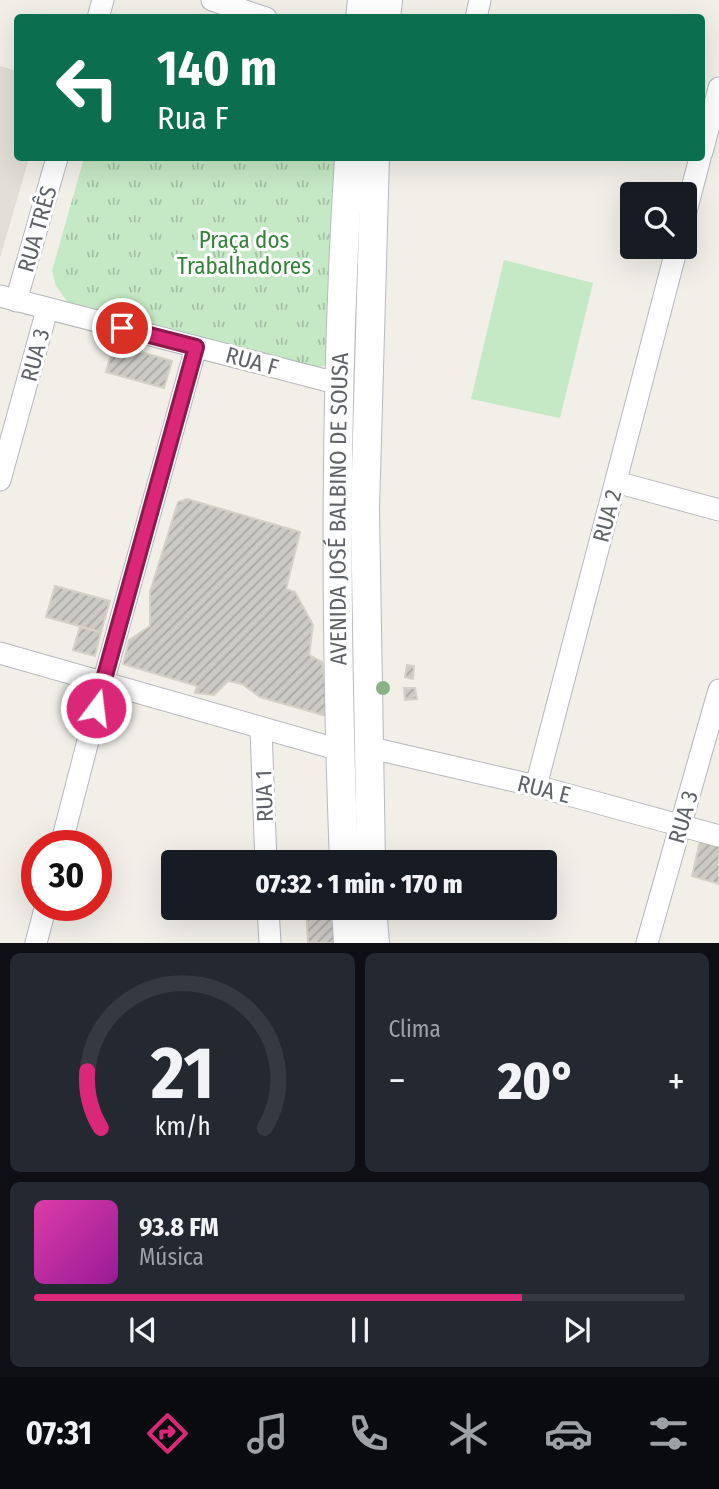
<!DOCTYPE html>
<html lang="pt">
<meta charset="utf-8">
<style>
body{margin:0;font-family:"Fira Sans Condensed",sans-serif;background:#242831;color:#f1f3f6;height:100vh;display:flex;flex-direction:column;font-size:26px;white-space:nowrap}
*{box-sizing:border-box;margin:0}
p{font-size:23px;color:#9ea1a6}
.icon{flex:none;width:38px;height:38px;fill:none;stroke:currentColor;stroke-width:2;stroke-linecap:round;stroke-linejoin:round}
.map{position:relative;height:943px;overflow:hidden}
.side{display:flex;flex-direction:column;gap:10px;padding:10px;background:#0d0f14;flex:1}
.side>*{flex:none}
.banner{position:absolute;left:14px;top:14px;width:691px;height:147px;border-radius:7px;box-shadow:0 7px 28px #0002;background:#0b6e4f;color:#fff;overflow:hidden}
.controls{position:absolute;left:620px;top:182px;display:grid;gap:14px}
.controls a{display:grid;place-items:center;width:77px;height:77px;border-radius:7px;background:#171b24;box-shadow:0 7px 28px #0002;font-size:35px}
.speed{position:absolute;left:21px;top:830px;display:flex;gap:14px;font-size:35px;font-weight:700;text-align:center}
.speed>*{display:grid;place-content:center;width:91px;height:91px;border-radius:50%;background:#171b24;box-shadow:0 7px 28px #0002;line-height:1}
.speed .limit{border:10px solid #d22;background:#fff;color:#111}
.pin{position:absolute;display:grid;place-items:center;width:60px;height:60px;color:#fff;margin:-30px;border:4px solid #fff;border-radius:50%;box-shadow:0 2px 7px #0007}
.me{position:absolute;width:77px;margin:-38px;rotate:15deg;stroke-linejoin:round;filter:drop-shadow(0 0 5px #0008)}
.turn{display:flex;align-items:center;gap:24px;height:147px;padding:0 28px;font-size:32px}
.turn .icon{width:91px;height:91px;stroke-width:2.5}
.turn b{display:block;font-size:49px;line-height:60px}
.big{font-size:52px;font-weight:800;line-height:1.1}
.side .tile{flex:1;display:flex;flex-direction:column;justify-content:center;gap:10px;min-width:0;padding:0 24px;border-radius:10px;background:#242831}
.side .dial{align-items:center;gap:0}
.dial svg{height:182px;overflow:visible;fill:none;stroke:#363941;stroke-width:7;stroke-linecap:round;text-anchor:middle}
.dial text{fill:#f1f3f6;stroke:none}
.song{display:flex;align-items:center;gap:21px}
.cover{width:84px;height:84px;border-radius:10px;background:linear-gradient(135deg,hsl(320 70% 55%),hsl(300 70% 35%))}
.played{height:7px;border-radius:4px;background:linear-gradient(90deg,#db2777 75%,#363941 75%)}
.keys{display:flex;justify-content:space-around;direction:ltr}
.heat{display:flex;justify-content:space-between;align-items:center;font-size:38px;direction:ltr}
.side .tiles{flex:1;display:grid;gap:10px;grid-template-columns:1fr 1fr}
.tile:last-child{grid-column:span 2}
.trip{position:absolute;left:161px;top:850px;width:396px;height:70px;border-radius:7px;background:#171b24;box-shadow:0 7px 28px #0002;font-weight:800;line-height:70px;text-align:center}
.tabs{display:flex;height:112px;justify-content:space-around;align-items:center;background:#090b0e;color:#9ea1a6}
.tabs .icon{width:49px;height:49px}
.tabs .on{color:#db2777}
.tabs b{font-size:32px;color:#f1f3f6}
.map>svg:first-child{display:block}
</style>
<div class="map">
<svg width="719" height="943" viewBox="0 0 719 943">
<defs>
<pattern id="park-tufts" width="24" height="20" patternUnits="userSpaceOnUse" patternTransform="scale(1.75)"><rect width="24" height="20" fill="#c5e8c5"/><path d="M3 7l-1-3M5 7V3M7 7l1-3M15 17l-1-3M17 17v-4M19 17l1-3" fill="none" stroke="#a3c0a4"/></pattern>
<pattern id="building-hatch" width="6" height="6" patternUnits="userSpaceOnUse" patternTransform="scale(1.75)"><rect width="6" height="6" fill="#cccac5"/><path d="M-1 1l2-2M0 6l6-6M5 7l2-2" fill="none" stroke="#a9a8a4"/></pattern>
</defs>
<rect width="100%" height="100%" fill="#f1efe8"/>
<path fill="#e1ded6" d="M0,66L17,71L18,158H29L0,258Z"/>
<path fill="url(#park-tufts)" d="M84,158H349L327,365L308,370L69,304L56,286L52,271Z"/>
<path fill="#c5e8c5" d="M504,260L593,283L560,418L471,399Z"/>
<path fill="url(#building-hatch)" stroke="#d6d1c6" stroke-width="2" d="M114,344L172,361L164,388L106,372Z
M187,499L300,532L286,589L295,592L313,625L309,655L322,662L330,717L260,697L242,684L228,681L214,695L195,693L197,686L123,664L129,640L150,626V592L178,502Z
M55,586L110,601L101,632L46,617Z
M80,627L101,632L95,656L73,650Z
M407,665L414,666L413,679L405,677Z
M404,688H415L417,699L405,700Z
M700,841L719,846V884L692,876Z
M306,908H333L335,943H308Z"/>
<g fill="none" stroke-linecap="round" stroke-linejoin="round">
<defs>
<path id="minor" d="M212,0L266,18
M98,18L103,0
M476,18L480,0
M702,152L719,88
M684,219L700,158
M0,296L340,384
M16,301L57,158
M0,480L47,310
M616,482L719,510
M0,653L340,750
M261,730L266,863
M367,747L536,786L719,836
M536,786L677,247
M61,845L103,683L196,347
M268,908L270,943
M36,943L46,905
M647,943L719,690"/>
<g id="secondary">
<path d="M360,18L362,0"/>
<path d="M386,18L388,0"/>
<path id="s1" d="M344,863C335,628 334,392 349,158"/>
<path d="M371,863L365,509L375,158"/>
<path d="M346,908L348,943"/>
<path d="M372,908L375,943"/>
</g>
</defs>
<use href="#minor" stroke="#b5b8bc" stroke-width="23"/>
<use href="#secondary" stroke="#b6babf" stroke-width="30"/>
<use href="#minor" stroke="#fff" stroke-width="21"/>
<use href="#secondary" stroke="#fff" stroke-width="28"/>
</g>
<circle fill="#89b387" cx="383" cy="688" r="7"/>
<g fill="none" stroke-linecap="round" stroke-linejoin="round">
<defs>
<path id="route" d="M96,708L196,347L122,328"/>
</defs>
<use href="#route" stroke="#8e194d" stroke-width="18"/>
<use href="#route" stroke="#db2777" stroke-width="12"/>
</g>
<g text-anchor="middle" stroke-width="6" stroke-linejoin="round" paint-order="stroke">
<g font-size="23" fill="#5f6368" stroke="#fff">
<text transform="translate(37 229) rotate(-74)" y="8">RUA TRÊS</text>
<text transform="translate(35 355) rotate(-75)" y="8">RUA 3</text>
<text transform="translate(252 361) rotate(15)" y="8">RUA F</text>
<text dy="8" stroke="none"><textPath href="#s1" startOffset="354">AVENIDA JOSÉ BALBINO DE SOUSA</textPath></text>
<text transform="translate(607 516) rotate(-75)" y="8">RUA 2</text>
<text transform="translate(544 789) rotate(14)" y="8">RUA E</text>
<text transform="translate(264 796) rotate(-92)" y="8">RUA 1</text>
<text transform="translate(683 817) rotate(-74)" y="8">RUA 3</text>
</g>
<g font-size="23" fill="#348238" stroke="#fff">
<text x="244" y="248">Praça dos<tspan x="244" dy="26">Trabalhadores</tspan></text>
</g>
</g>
</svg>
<div class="controls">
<a><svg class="icon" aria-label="search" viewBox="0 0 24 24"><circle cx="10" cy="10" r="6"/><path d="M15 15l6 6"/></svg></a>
</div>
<div class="speed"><div class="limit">30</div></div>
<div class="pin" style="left:122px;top:328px;background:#d93025"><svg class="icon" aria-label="arrive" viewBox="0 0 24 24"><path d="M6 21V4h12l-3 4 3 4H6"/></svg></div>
<svg class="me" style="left:96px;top:708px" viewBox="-20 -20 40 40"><circle r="17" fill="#db2777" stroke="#fff" stroke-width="3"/><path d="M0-11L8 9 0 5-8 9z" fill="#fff"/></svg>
<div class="trip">07:32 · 1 min · 170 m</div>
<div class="banner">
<div class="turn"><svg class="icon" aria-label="left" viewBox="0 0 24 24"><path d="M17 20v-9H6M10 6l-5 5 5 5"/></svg><div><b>140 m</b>Rua F</div></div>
</div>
</div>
<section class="side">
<div class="tiles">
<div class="tile dial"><svg viewBox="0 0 100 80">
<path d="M14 69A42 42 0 1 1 86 69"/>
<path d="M14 69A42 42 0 0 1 8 44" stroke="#db2777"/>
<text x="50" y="56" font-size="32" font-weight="700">21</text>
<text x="50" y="72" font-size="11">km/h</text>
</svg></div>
<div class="tile"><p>Clima</p>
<div class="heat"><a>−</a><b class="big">20°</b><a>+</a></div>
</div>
<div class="tile">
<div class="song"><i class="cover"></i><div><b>93.8 FM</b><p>Música</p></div></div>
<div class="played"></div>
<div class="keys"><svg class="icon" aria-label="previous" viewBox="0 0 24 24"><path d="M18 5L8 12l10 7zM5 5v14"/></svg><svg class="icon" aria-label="pause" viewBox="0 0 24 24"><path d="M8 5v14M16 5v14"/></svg><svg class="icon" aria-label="next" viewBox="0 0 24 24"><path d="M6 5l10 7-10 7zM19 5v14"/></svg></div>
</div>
</div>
</section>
<nav class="tabs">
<b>07:31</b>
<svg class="icon on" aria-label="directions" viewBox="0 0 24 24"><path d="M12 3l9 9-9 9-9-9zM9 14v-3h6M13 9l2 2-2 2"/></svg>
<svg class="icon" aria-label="music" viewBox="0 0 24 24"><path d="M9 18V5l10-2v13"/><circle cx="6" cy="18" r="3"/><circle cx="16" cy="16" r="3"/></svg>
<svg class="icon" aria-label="phone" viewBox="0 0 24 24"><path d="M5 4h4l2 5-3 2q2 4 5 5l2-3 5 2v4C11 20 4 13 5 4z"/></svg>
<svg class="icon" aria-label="climate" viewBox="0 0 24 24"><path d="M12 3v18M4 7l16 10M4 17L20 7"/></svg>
<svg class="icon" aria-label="car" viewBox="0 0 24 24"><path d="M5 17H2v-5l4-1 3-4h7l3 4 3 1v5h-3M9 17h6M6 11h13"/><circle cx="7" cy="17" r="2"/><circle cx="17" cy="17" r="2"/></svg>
<svg class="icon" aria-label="filters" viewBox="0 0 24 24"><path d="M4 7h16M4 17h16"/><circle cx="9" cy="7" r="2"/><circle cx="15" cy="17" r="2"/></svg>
</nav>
